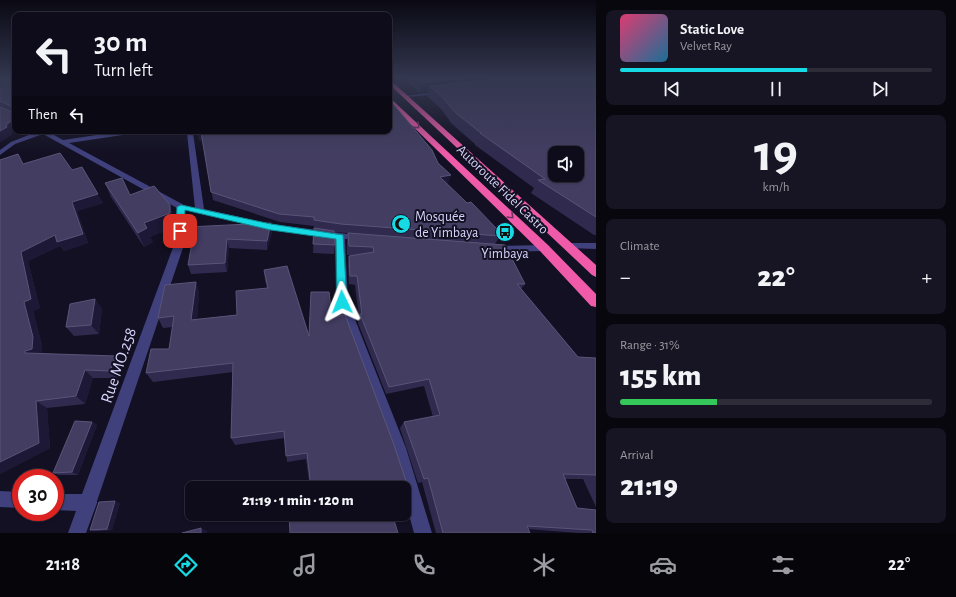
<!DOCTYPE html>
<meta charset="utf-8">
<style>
body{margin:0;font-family:"Alegreya Sans",sans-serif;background:#171523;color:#f1f3f6;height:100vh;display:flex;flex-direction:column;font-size:15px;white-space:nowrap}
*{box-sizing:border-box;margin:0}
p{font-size:13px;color:#9b9ba2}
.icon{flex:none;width:22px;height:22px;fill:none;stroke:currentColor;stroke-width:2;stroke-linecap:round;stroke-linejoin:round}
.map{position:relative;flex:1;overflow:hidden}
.details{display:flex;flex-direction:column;gap:10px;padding:10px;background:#08070e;width:360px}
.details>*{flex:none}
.hud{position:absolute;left:12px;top:12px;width:380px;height:122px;border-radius:8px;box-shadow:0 1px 3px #0004,0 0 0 1px #2e2c39;background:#0e0c1a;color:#f1f3f6;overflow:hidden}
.controls{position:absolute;left:548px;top:146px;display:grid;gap:8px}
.controls a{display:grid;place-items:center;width:36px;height:36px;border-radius:8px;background:#0e0c1a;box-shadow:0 1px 3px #0004,0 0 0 1px #2e2c39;font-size:20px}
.speed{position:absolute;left:12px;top:469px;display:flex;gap:8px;font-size:20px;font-weight:700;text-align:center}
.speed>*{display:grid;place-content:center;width:52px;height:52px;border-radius:50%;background:#0e0c1a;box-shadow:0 1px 3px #0004,0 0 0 1px #2e2c39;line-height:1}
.speed .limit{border:6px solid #d22;background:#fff;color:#111}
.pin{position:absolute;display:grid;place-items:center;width:34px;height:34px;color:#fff;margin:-17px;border-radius:8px;box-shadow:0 2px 6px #0006}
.me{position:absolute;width:44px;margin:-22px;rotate:358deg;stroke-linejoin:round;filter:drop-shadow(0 0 3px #0008)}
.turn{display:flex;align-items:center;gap:14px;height:84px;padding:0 16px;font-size:18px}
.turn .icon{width:52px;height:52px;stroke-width:2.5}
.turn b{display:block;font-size:28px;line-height:34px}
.then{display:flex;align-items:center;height:38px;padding:0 16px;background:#0003;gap:8px;font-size:15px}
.big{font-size:30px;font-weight:800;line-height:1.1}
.details .tile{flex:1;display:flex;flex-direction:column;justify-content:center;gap:6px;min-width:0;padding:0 14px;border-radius:8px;background:#171523}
.details .dial{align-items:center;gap:0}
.dial b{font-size:52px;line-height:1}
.song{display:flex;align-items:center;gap:12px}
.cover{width:48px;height:48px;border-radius:6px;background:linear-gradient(135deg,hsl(340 70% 55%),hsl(200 70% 35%))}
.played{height:4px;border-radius:2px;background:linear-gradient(90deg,#16dbe5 60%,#2e2c39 60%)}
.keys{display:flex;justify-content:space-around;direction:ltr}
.heat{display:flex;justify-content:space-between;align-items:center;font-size:22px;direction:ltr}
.charge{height:6px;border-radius:3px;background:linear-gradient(90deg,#34c759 31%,#2e2c39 0)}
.trip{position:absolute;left:185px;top:481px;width:226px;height:40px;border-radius:8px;background:#0e0c1a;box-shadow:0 1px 3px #0004,0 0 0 1px #2e2c39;font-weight:800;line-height:40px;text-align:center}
.dock{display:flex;height:64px;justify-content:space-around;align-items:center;background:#06050a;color:#9b9ba2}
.dock .icon{width:28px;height:28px}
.dock .selected{color:#16dbe5}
.dock b{font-size:18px;color:#f1f3f6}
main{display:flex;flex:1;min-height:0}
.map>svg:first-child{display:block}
</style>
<main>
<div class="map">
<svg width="596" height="533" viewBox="0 0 596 533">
<rect width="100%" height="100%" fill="#121022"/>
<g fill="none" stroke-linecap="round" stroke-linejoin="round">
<path fill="#3f407c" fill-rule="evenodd" d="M439,92L441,94L406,97L404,96Z"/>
<path fill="#3f407c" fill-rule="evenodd" d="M39,131H47L63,140L123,131H139L136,133L69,143L184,205L195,208L187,133L185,131H192L193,133L204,209L271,224L363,236L365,238L363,240L345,239L348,302L406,448L432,533H414L404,496V488H402L390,448L336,302L335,238L271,230L185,210V242L97,501V503L86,533H68L76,511L55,510V494H82L175,242L177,208L43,134L15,144L0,155V150L11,142Z
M569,243H596V249L566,248L564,246Z
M544,245L549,248L544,251L493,252L488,249L493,246Z
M0,491L21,492V508L0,507Z"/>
<path fill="#ef5ba9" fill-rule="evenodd" d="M389,79L596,265V277L592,275L389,84Z
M389,97L548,245L596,294V307L591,306L540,251L389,103Z"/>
</g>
<path fill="#302b4e" d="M0,78H15V129L11,133L12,134L0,142L12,112H11L0,107Z
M404,78H596V235H594L531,193L534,188L475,145V144L452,124L441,109L427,96L428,92L420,93Z
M197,131H389L438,163L451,175L447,184L500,236L495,244L525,284L521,289L578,357L596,358V507L583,479H565L577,508L596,533H578L528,529L530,533H436L422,482L418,483L400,428L404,422L433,417L424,386L386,394L358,323L359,317L355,285L349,284L348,265L349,256L355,255H347V242L348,233L334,232L335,245L334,254L313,253L314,226L280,222L213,200L202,140L200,141Z
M0,160L24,164L72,170L103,203L77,211L88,243L64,251L60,246L28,261L40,308L33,311L42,345L41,353L123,364L117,378H93L85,404L47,408L50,448L0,474Z
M105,183L130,195L175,219L174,227L150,237L153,242L144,247L111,197Z
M272,232L267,250L229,248L227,272L191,274L188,265L192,246H190L187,237Z
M264,270L309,336L332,317L406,481L400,486L387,488H310L306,459L287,462L285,438L235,445L231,438L233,372L153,382L146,373L169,349L173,327L163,328L158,318L196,282L199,293L197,319L237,315L267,288L265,280Z
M95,299L102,309L99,334L74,336L66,327Z
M92,422L97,425L78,475H59L53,473Z
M120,503L112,530L95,531L90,530Z"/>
<path fill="#1c1835" d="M462,78H490L488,84L430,86L428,92L420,93L422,83Z
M15,118V129L11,133L12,134L0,142V131L6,125Z
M79,131H89L80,133Z
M201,132L202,140L200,141L198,133Z
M451,175L448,184L437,186L440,177Z
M98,194L103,203L77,211L88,243L64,251L60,246L28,261L40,308L33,311L42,345L41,357L25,353L24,302L21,252L72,202Z
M170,205L175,219L174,227L150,237L153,242L144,247L138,233L144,223Z
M271,223L272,232L267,250V241Z
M227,239L229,248L227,272L225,263Z
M196,282L199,293L196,330L191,320Z
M95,299L102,309L99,334L91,325Z
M116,356L123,364L117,378L110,371Z
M85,370L93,378L85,404L76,396Z
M36,401L47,408L50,448L0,474V462Z
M92,422L97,425L78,475L72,472Z
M115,501L120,503L112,530L107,529Z
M201,528L207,531V533H201Z"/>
<path fill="#423d61" stroke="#595579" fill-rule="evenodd" d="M0,78H15V118L6,125L7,127L0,131V107L12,112L11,106L0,101Z
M417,78H462L422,83Z
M533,78H596V217L538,180L545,179L480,133H481L456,113L444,99L430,86L492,80ZM555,153H577V175H555Z
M389,101L393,104L432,150L438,163L451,175L440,177L467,203L471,202L496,228L500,236L341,224L314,220V217L279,214L211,192L201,132L198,133V131H389Z
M60,153L72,170L82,167L98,194L72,202L83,234L57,242L55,235L21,252L31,299L24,302L33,337L32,349L25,351V353L116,356L110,371L85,370L76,396L36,401L39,443L0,462V160L18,154L23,164Z
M122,178L130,195L154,186L155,187L170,205V213L144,223L147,228L138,233L105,183Z
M271,223L267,241L227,239L225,263L188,265L193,237H187V227Z
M314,228L334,231L335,245L313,244Z
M348,233L505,245L525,284H517L578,357L596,358V475L563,474L577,508L596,510V533H593L592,530L527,526L530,533H443L428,478L424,479L404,422L440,415L429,379L389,387L360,314H362L357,276H350L349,256L374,252L373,247L349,246Z
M287,266L309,336L311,292H329L332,317L345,315L393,442L406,481L384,484L385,488H311L307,453L286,456L284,431L231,438L233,363L146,373L151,349H169L174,316L158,318L165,285L196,282L191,320L237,315L236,291L268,288L264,270Z
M95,299L91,325L66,327L70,304Z
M75,421L92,422L72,472L53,473Z
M115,501L107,529L90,530L99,502Z
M289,514H392L398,533H290Z
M201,528V533H182Z"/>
<defs><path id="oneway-chevron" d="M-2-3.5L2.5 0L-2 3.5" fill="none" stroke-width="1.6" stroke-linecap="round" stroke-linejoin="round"/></defs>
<g stroke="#75325f">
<use href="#oneway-chevron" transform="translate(417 126) rotate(44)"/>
<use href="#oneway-chevron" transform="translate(511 216) rotate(44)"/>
</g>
<linearGradient id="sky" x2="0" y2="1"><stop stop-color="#0a0913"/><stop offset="0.51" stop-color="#33374f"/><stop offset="1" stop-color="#33374f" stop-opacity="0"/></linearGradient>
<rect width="596" height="153" fill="url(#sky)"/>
<path fill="#16dbe5" stroke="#0e8e95" d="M181,205L271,224L343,235L347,302L346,305H339L337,302L336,239L271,230L185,210L184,231L180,233L176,231L177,207Z"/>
<defs>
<symbol id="mosque-disc" viewBox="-11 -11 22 22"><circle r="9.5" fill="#16dbe5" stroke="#121022"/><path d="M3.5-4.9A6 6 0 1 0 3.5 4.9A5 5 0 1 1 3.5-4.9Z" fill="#111"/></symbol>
<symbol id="bus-disc" viewBox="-11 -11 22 22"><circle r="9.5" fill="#16dbe5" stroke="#121022"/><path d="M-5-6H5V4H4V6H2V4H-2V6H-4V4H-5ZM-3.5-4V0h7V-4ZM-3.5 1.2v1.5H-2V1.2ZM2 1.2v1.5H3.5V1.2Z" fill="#111"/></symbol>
</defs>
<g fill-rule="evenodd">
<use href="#mosque-disc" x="390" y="213" width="22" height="22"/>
<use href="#bus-disc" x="494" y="221" width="22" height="22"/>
</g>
<g text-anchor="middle" stroke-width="4" stroke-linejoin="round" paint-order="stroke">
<g font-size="14" fill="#d7d4fb" stroke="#121022">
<text transform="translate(503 189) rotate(44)" y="5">Autoroute Fidel Castro</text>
</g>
<g font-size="14" fill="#d7d4fb" stroke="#121022" text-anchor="start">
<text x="415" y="221">Mosquée<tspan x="415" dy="16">de Yimbaya</tspan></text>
<text x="505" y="258" text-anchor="middle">Yimbaya</text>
</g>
<g font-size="17" fill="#d7d4fb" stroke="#121022">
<text transform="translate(118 365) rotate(-71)" y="6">Rue MO.258</text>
</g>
</g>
</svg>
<div class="controls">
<a><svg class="icon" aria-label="sound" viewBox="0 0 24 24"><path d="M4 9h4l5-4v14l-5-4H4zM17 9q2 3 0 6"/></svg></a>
</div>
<div class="speed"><div class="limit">30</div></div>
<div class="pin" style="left:180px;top:231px;background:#d93025"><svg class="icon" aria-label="arrive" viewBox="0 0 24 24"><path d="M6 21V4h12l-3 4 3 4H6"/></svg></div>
<svg class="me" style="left:342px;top:302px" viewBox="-20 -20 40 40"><path d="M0-17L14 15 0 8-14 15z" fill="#16dbe5" stroke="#fff" stroke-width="4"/></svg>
<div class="trip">21:19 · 1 min · 120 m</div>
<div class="hud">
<div class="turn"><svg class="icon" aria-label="left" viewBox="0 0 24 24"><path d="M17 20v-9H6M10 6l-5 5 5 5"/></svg><div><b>30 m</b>Turn left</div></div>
<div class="then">Then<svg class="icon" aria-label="left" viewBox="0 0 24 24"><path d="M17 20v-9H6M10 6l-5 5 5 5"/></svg></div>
</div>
</div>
<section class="details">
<div class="tile">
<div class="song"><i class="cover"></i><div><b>Static Love</b><p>Velvet Ray</p></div></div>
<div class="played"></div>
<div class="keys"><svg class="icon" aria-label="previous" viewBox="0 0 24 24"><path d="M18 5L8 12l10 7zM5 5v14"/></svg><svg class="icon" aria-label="pause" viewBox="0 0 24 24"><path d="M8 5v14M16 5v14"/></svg><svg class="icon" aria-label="next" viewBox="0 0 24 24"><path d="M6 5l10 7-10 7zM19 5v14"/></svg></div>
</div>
<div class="tile dial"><b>19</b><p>km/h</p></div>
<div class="tile"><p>Climate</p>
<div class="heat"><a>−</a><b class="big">22°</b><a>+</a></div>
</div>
<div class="tile"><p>Range · 31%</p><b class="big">155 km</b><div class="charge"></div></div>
<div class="tile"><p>Arrival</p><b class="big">21:19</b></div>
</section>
</main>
<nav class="dock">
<b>21:18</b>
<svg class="icon selected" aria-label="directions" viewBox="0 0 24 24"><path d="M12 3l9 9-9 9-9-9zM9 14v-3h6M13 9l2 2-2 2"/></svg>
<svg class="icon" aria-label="music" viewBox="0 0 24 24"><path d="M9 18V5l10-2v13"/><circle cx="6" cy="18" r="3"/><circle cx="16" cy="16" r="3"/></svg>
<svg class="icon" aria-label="phone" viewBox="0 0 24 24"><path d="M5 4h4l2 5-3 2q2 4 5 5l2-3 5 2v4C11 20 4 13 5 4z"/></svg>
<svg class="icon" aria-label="climate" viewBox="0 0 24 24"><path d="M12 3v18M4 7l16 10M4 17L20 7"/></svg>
<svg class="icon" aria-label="car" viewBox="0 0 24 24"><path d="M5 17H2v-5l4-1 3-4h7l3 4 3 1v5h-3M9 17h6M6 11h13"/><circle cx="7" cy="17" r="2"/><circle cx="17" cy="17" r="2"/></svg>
<svg class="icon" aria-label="filters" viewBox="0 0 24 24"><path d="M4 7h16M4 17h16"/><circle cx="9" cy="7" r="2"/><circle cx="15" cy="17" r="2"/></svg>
<b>22°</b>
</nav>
